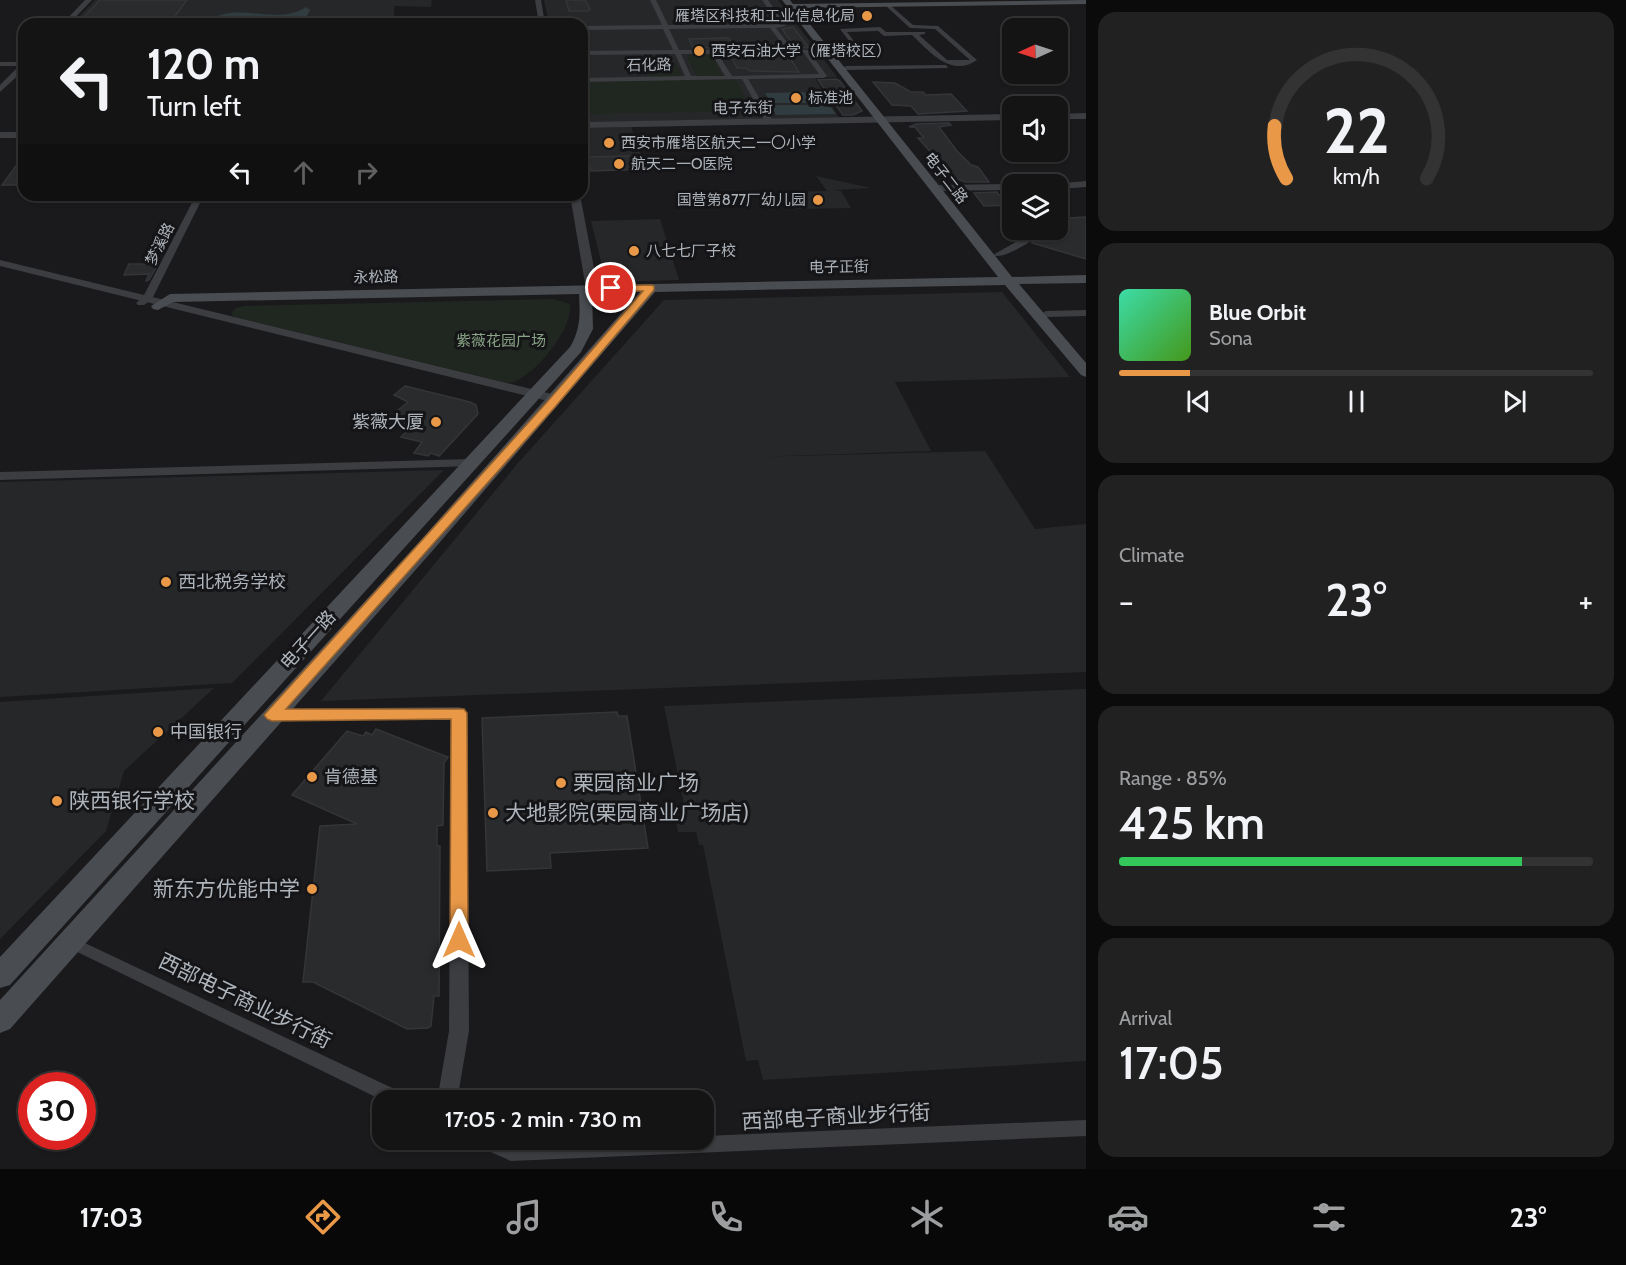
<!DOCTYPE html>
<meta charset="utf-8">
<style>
body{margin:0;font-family:Cabin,"Noto Sans SC",sans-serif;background:#212122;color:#f1f3f6;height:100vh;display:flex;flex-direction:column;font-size:22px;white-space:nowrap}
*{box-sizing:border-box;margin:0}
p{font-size:20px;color:#9d9ea0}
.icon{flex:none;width:33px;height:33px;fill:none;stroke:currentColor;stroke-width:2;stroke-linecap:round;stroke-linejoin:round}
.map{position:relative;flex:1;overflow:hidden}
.details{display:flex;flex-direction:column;gap:12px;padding:12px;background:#0b0b0c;width:540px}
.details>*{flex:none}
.hud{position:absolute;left:18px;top:18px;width:570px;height:183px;border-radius:18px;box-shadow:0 2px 4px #0004,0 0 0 2px #333334;background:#141415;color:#f1f3f6;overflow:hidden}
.needle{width:39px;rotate:267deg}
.buttons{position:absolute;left:1002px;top:18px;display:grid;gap:12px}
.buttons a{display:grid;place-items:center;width:66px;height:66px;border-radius:12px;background:#141415;box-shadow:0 2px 4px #0004,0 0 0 2px #333334;font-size:30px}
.speed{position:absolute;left:18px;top:1072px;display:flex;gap:12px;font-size:30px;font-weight:700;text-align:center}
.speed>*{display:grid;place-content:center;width:78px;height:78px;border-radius:50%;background:#141415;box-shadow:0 2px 4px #0004,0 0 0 2px #333334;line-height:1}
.speed .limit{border:9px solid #d22;background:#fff;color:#111}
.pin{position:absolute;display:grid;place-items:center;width:51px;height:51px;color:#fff;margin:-26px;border:3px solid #fff;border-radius:50%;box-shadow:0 2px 6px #0007}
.me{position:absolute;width:66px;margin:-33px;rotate:0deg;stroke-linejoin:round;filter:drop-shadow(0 0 4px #0008)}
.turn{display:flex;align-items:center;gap:21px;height:126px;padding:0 30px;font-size:27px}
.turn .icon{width:78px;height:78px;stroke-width:2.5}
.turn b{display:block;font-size:42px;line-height:51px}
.lanes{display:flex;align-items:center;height:57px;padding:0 30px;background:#0003;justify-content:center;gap:30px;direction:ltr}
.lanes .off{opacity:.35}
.big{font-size:45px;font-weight:600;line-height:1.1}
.details .tile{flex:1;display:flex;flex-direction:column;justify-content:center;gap:9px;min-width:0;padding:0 21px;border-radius:18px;background:#212122}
.details .dial{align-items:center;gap:0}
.dial svg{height:156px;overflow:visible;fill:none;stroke:#333334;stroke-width:7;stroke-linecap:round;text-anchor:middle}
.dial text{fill:#f1f3f6;stroke:none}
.song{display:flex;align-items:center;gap:18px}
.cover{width:72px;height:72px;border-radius:9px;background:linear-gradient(135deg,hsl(160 70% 55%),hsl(100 70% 35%))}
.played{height:6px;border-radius:3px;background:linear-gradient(90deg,#e89847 15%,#333334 15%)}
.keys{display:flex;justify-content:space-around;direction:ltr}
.heat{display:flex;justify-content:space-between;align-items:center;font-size:33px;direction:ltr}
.charge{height:9px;border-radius:4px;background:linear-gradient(90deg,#34c759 85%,#333334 0)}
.trip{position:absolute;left:372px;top:1090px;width:342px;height:60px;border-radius:18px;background:#141415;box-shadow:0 2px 4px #0004,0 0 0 2px #333334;font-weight:600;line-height:60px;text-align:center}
.tab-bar{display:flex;height:96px;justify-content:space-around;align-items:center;background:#080808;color:#9d9ea0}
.tab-bar .icon{width:42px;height:42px}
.tab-bar .selected{color:#e89847}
.tab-bar b{font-size:27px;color:#f1f3f6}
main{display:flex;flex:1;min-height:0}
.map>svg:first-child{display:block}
</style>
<main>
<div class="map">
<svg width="1086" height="1169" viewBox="0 0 1086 1169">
<rect width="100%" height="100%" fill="#1a1a1c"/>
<path fill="#262729" d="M95,0H432L431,7L394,6V17L380,19L378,24H72Z
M544,0H778L837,77L815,78L839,118L582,122V24H549Z
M631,127L642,157L582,158V128Z
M816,176L871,188L835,190L841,191L851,208L794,209L785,192L827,191Z
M660,219L679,280L606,282L591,221Z
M1002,292L1070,377L895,382L931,451L756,457L985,451L1035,529L1086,524V672L321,701L518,463L664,300Z
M444,470L232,683L0,697V482Z
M214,688L124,771L106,831L0,939V702Z
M1086,689V1061L763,1080L758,1060L746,1061L703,845H699L696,832H678L676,819L682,818L681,811L685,810L664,706Z"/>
<path fill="#202720" d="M711,53L723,77H697L686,54Z
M643,62H675L683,77L650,78Z
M735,79L753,111L586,114L582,96V81Z
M554,299L570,304C574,328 532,381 508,383L234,317L231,313L236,308L244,306Z"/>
<path fill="#313c40" d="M306,7L310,10L307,16L278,24H221L214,22L211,19C242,2 277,26 306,7Z
M821,92L828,103H771L765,93Z
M771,105H829L836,114L776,115Z"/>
<path fill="#2a2b2d" stroke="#343538" stroke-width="1.5" d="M100,0H187L173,19H151L148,24H77Z
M566,0H585L590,9L588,11H569Z
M793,27L809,48L795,47L782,29Z
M729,38L734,47L693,48L689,39Z
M788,55L799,72L750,71L746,68H737L731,56Z
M836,79L840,81L862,111L853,115H843L818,80Z
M873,82L895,83L911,92H923L926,95L951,94L967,111L918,114L911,106L892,105Z
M949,123L951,125L939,127L957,151L971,165L978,167L989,182H966L950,177L948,169L945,168L918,138H924L915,127H909L916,124Z
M24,155V178L19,185H2Z
M634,156L635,159H648L651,169L591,171L588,157Z
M997,192L999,195H1012V205L984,206L974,193Z
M1086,217V259L1032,243L1048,230H1058V223L1061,224L1069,218Z
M129,264H158L149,280L146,281L149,274L124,275Z
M405,386L470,402L476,405L478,414L439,456L431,453L428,456L414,453L422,442L401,437L405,433L397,411L408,402L394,395Z
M617,712L618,716H627L648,848L550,853L551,868L487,871L482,718Z
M376,729L448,757L444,763L443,825L437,826V846H440L439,996H434L431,1026L428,1028L407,1029L313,982H303L320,826L357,824L292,795L347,731L363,736L366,732L372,735Z"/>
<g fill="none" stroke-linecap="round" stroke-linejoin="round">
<path fill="#3b3d41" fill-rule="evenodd" d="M70,936L407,1095L409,1101H384L65,946L63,942L65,938Z
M1086,1120V1136L511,1161L477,1146L475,1140H501L512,1145L619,1140H704V1136Z"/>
<path fill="#3b3d41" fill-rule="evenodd" d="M650,0H656L668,25L779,24L762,0H768L786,26L776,28L792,49L808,50L827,76L824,78L748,79L773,121L769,123L765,121L742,79L582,82V78L685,76L675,54L582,55V51L673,50L663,29L582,30V26L662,25ZM770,28L786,49L679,50L669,29ZM804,53L819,74L732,76L718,54ZM681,54H712L725,76H691Z
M889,4L913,25L938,26L977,60C951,78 930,52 912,35L884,36L878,31L847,32L860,49L829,50L831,47L853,46L840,29L880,27L886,32H925V34L919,35L947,60H970L935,29L910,28L887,7Z
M837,7L845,17H802L839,14L834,9Z
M946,65L948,68L846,70L843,68L846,66Z
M196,195H204L152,299L144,305H138L136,303L143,297Z
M1037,230H1046C1037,238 1003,261 993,255Z
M1086,310V316L1046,317L1041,314L1046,311Z
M471,459L477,463L475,466L0,480V472Z
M459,707L464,709L467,713L469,1031L457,1101H437L449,1031L451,719L272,721L267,719L264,715L267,711L272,709Z"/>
<path fill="#3b3d41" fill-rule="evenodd" d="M85,0H92L69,24H62Z
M535,0H541L545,24H539Z
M0,62H24V70L0,92V85L19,66H0Z
M1086,113V119H1058V114Z
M1012,114V120L582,128V122Z
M0,132H24V138H0Z
M1086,181V187L1058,189V184H1054Z
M1012,184V190L934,191L929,188L934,185Z
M570,195H580L598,289L592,292L586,289Z
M0,260L556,395L563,399L556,403L0,266Z"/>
<path fill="#494c51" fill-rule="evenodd" d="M782,0H790L793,4L1086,0V4L797,8L1012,277L1086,275V283L1019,284L1086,363V377L1081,375L1005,285L655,292L434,549L10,1029L0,1033V1000L420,541L640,292L592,293L593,329L581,352L10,985L0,988V957L570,347C581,329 580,313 579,294L173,302L158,310L153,309L151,306L170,294L998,277Z"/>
</g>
<path fill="#e89847" stroke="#97632e" stroke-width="1.5" d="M651,285L654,286V290L555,407L286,709H464L467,713L468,940L465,946L459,948L452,946L450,940L451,719L272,721L267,719L264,715L547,402L643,291H611L608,290V286Z"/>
<g fill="#e89847" stroke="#151517" stroke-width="2">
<circle cx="867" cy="16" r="6"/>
<circle cx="699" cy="51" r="6"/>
<circle cx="796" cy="98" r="6"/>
<circle cx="609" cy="143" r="6"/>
<circle cx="619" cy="164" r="6"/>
<circle cx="818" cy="200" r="6"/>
<circle cx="634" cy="251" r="6"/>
<circle cx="436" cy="422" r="6"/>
<circle cx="166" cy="582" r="6"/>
<circle cx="158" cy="732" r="6"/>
<circle cx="312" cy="777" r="6"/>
<circle cx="561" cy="783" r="6"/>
<circle cx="57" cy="801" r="6"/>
<circle cx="493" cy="813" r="6"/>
<circle cx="312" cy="889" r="6"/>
</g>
<g text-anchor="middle" stroke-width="6" stroke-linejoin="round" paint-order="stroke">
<g font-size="15" fill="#aeb4bb" stroke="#151517" text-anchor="start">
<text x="855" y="21" text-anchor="end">雁塔区科技和工业信息化局</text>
<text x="711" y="56">西安石油大学（雁塔校区）</text>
<text x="808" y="103">标准池</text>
<text x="621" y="148">西安市雁塔区航天二一〇小学</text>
<text x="631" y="169">航天二一O医院</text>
<text x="806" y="205" text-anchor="end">国营第877厂幼儿园</text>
<text x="646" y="256">八七七厂子校</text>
</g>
<g font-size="15" fill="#aeb4bb" stroke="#151517">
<text transform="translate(649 65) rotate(-1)" y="5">石化路</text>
<text transform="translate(743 108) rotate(-1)" y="5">电子东街</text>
<text transform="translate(946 178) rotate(52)" y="5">电子二路</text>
<text transform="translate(160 244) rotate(-63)" y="5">梦溪路</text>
<text transform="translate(839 267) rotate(-1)" y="5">电子正街</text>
<text transform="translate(376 277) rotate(-1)" y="5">永松路</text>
</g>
<g font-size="15" fill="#89a486" stroke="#151517">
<text x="501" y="346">紫薇花园广场</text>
</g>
<g font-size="18" fill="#aeb4bb" stroke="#151517" text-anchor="start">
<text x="424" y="428" text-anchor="end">紫薇大厦</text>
<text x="178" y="588">西北税务学校</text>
<text x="170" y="738">中国银行</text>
<text x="324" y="783">肯德基</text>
</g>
<g font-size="18" fill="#aeb4bb" stroke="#151517">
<text transform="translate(308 640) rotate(-48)" y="6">电子一路</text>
</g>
<g font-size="21" fill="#aeb4bb" stroke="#151517" text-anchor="start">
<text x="573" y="790">栗园商业广场</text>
<text x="69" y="808">陕西银行学校</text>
<text x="505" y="820">大地影院(栗园商业广场店)</text>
<text x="300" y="896" text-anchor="end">新东方优能中学</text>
</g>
<g font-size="21" fill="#aeb4bb" stroke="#151517">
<text transform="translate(245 1001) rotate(26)" y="7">西部电子商业步行街</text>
<text transform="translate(836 1117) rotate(-3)" y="7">西部电子商业步行街</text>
</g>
</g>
</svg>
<div class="buttons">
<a><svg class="needle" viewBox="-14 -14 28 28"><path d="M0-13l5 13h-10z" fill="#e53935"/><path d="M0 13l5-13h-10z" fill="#9d9ea0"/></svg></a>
<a><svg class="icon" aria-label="sound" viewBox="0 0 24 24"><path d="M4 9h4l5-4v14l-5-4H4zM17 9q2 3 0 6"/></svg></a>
<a><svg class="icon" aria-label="layers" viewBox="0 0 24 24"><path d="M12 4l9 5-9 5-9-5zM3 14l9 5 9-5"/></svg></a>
</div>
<div class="speed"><div class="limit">30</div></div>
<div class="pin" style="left:611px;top:288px;background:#d93025"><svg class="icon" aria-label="arrive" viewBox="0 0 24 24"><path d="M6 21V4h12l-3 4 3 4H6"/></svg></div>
<svg class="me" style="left:459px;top:940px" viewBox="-20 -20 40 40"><path d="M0-17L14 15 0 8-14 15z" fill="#e89847" stroke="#fff" stroke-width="4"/></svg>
<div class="trip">17:05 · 2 min · 730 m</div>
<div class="hud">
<div class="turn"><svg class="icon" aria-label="left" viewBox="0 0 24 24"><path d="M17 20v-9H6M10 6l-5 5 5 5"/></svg><div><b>120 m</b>Turn left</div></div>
<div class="lanes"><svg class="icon" aria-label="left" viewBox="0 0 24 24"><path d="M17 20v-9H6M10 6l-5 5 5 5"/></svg><svg class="icon off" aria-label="ahead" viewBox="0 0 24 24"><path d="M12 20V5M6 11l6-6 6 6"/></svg><svg class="icon off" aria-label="right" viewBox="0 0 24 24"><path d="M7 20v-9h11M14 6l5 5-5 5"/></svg></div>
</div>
</div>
<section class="details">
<div class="tile dial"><svg viewBox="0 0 100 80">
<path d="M14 69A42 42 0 1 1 86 69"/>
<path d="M14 69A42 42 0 0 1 8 42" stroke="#e89847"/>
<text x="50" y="56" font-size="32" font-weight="700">22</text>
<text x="50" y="72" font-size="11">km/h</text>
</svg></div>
<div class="tile">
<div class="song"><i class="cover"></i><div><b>Blue Orbit</b><p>Sona</p></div></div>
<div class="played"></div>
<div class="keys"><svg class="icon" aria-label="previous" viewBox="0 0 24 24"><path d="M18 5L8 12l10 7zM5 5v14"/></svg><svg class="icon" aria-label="pause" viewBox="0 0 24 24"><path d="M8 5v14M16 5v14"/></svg><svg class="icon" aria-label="next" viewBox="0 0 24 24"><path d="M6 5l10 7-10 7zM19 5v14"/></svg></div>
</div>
<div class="tile"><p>Climate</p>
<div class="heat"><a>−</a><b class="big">23°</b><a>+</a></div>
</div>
<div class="tile"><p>Range · 85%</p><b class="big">425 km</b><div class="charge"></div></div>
<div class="tile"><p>Arrival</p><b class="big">17:05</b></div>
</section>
</main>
<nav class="tab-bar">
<b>17:03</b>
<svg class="icon selected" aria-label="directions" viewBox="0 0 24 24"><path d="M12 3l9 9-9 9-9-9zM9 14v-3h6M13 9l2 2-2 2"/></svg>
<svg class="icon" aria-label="music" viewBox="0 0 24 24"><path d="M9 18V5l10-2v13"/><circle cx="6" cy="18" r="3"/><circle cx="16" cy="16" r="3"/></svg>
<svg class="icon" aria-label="phone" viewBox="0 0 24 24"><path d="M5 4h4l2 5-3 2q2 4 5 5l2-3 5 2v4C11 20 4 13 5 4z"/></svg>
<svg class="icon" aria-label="climate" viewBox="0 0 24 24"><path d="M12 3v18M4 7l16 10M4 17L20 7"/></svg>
<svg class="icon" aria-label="car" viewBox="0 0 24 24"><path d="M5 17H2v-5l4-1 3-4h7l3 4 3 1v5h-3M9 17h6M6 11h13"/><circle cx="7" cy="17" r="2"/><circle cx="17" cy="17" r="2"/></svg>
<svg class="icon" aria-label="filters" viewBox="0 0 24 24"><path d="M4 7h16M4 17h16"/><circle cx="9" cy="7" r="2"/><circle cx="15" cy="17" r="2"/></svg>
<b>23°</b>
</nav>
